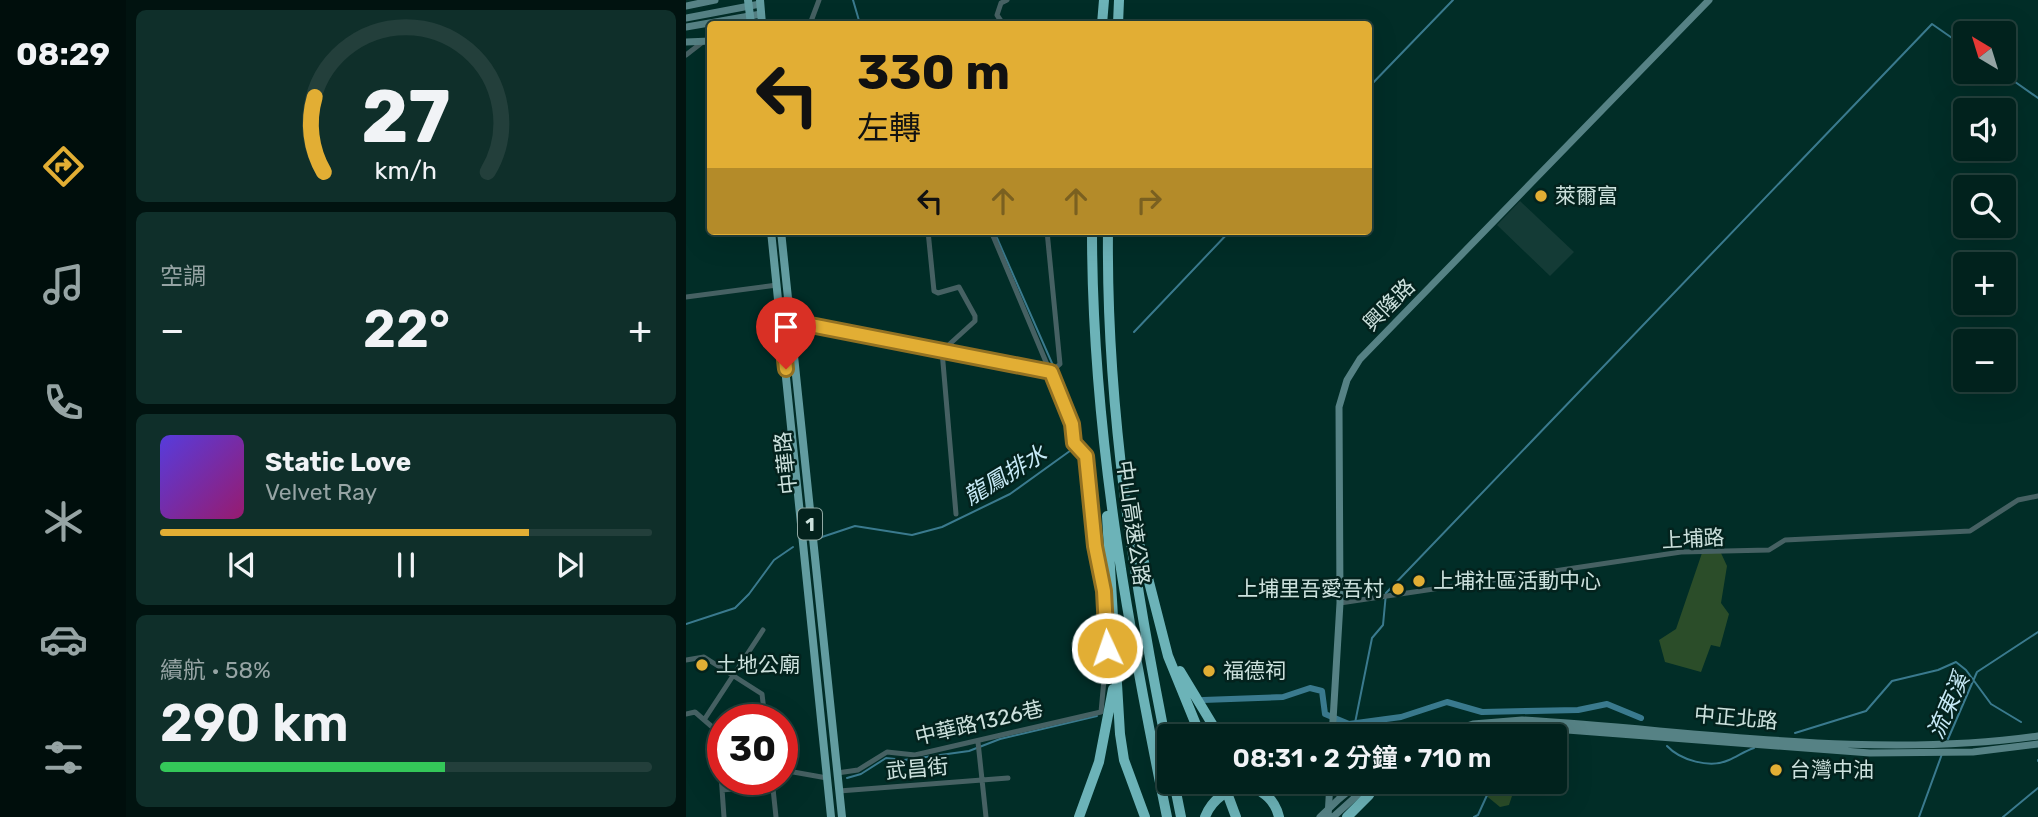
<!DOCTYPE html>
<html lang="zh-TW">
<meta charset="utf-8">
<style>
body{margin:0;font-family:Rubik,"Noto Sans TC",sans-serif;background:#0f2f2a;color:#f1f3f6;height:100vh;display:flex;flex-direction:column;font-size:26px;white-space:nowrap}
*{box-sizing:border-box;margin:0}
p{font-size:23px;color:#96a4a4}
.icon{flex:none;width:38px;height:38px;fill:none;stroke:currentColor;stroke-width:2;stroke-linecap:round;stroke-linejoin:round}
.map{position:relative;flex:1;overflow:hidden}
.sheet{display:flex;flex-direction:column;gap:10px;padding:10px;background:#011310;width:560px}
.sheet>*{flex:none}
.banner{position:absolute;left:21px;top:21px;width:665px;height:214px;border-radius:7px;box-shadow:0 7px 28px #0002,0 0 0 2px #233f3b;background:#e2ae34;color:#111;overflow:hidden}
.needle{width:46px;rotate:322deg}
.buttons{position:absolute;left:1267px;top:21px;display:grid;gap:14px}
.buttons a{display:grid;place-items:center;width:63px;height:63px;border-radius:7px;background:#01221d;box-shadow:0 7px 28px #0002,0 0 0 2px #233f3b;font-size:35px}
.speed{position:absolute;left:21px;top:704px;display:flex;gap:14px;font-size:35px;font-weight:700;text-align:center}
.speed>*{display:grid;place-content:center;width:91px;height:91px;border-radius:50%;background:#01221d;box-shadow:0 7px 28px #0002,0 0 0 2px #233f3b;line-height:1}
.speed .limit{border:10px solid #d22;background:#fff;color:#111}
.pin{position:absolute;display:grid;place-items:center;width:60px;height:60px;color:#fff;margin:-72px -30px;border-radius:50% 50% 50% 0;rotate:-45deg;box-shadow:0 0 7px #0007}
.pin .icon{rotate:45deg}
.me{position:absolute;width:77px;margin:-38px;rotate:357deg;stroke-linejoin:round;filter:drop-shadow(0 0 5px #0008)}
.turn{display:flex;align-items:center;gap:24px;height:147px;padding:0 35px;font-size:32px}
.turn .icon{width:91px;height:91px;stroke-width:2.5}
.turn b{display:block;font-size:49px;line-height:60px}
.lanes{display:flex;align-items:center;height:66px;padding:0 35px;background:#0003;justify-content:center;gap:35px;direction:ltr}
.lanes .off{opacity:.35}
.big{font-size:52px;font-weight:600;line-height:1.1}
.sheet .card{flex:1;display:flex;flex-direction:column;justify-content:center;gap:10px;min-width:0;padding:0 24px;border-radius:10px;background:#0f2f2a}
.sheet .dial{align-items:center;gap:0}
.dial svg{height:182px;overflow:visible;fill:none;stroke:#233f3b;stroke-width:7;stroke-linecap:round;text-anchor:middle}
.dial text{fill:#f1f3f6;stroke:none}
.song{display:flex;align-items:center;gap:21px}
.cover{width:84px;height:84px;border-radius:10px;background:linear-gradient(135deg,hsl(250 70% 55%),hsl(320 70% 35%))}
.played{height:7px;border-radius:4px;background:linear-gradient(90deg,#e2ae34 75%,#233f3b 75%)}
.keys{display:flex;justify-content:space-around;direction:ltr}
.heat{display:flex;justify-content:space-between;align-items:center;font-size:38px;direction:ltr}
.charge{height:10px;border-radius:5px;background:linear-gradient(90deg,#34c759 58%,#233f3b 0)}
.trip{position:absolute;left:471px;top:724px;width:410px;height:70px;border-radius:7px;background:#01221d;box-shadow:0 7px 28px #0002,0 0 0 2px #233f3b;font-weight:600;line-height:70px;text-align:center}
main{display:flex;flex:1;min-height:0}
.dock{display:flex;flex-direction:column;width:126px;justify-content:space-around;align-items:center;background:#000e0c;color:#96a4a4}
.dock .icon{width:49px;height:49px}
.dock .on{color:#e2ae34}
.dock b{font-size:32px;color:#f1f3f6}
.map>svg:first-child{display:block}
</style>
<main>
<nav class="dock">
<b>08:29</b>
<svg class="icon on" aria-label="directions" viewBox="0 0 24 24"><path d="M12 3l9 9-9 9-9-9zM9 14v-3h6M13 9l2 2-2 2"/></svg>
<svg class="icon" aria-label="music" viewBox="0 0 24 24"><path d="M9 18V5l10-2v13"/><circle cx="6" cy="18" r="3"/><circle cx="16" cy="16" r="3"/></svg>
<svg class="icon" aria-label="phone" viewBox="0 0 24 24"><path d="M5 4h4l2 5-3 2q2 4 5 5l2-3 5 2v4C11 20 4 13 5 4z"/></svg>
<svg class="icon" aria-label="climate" viewBox="0 0 24 24"><path d="M12 3v18M4 7l16 10M4 17L20 7"/></svg>
<svg class="icon" aria-label="car" viewBox="0 0 24 24"><path d="M5 17H2v-5l4-1 3-4h7l3 4 3 1v5h-3M9 17h6M6 11h13"/><circle cx="7" cy="17" r="2"/><circle cx="17" cy="17" r="2"/></svg>
<svg class="icon" aria-label="filters" viewBox="0 0 24 24"><path d="M4 7h16M4 17h16"/><circle cx="9" cy="7" r="2"/><circle cx="15" cy="17" r="2"/></svg>
</nav>
<section class="sheet">
<div class="card dial"><svg viewBox="0 0 100 80">
<path d="M14 69A42 42 0 1 1 86 69"/>
<path d="M14 69A42 42 0 0 1 10 36" stroke="#e2ae34"/>
<text x="50" y="56" font-size="32" font-weight="700">27</text>
<text x="50" y="72" font-size="11">km/h</text>
</svg></div>
<div class="card"><p>空調</p>
<div class="heat"><a>−</a><b class="big">22°</b><a>+</a></div>
</div>
<div class="card">
<div class="song"><i class="cover"></i><div><b>Static Love</b><p>Velvet Ray</p></div></div>
<div class="played"></div>
<div class="keys"><svg class="icon" aria-label="previous" viewBox="0 0 24 24"><path d="M18 5L8 12l10 7zM5 5v14"/></svg><svg class="icon" aria-label="pause" viewBox="0 0 24 24"><path d="M8 5v14M16 5v14"/></svg><svg class="icon" aria-label="next" viewBox="0 0 24 24"><path d="M6 5l10 7-10 7zM19 5v14"/></svg></div>
</div>
<div class="card"><p>續航 · 58%</p><b class="big">290 km</b><div class="charge"></div></div>
</section>
<div class="map">
<svg width="1352" height="817" viewBox="0 0 1352 817">
<rect width="100%" height="100%" fill="#012d27"/>
<path fill="#143b36" d="M834,201L888,252L864,276L811,225Z"/>
<path fill="#2b4d29" d="M1016,553H1035L1041,566L1035,603L1043,614L1034,647L1025,645L1015,672L979,662L973,640L990,629Z
M796,782H822L826,796L823,805L814,807L792,789Z"/>
<g fill="none" stroke-linecap="round" stroke-linejoin="round">
<path stroke="#3a7a8e" stroke-width="2" d="M167,0L174,24
M1315,72L1352,98
M682,88L767,0
M311,238L387,411L393,436L390,443
M448,332L544,231
M133,538L169,526L226,535L256,527L324,494L388,448
M0,624L49,608L63,594L88,560L107,547
M669,723L686,638L697,625L700,593L1246,24L1279,47
M1109,733L1180,711L1206,681L1252,670L1270,662L1280,670L1305,704L1335,722
M1262,739L1291,672L1352,632
M981,746C994,760 1024,769 1043,760C1052,756 1059,751 1068,748
M1352,760V761
M161,778L175,774L200,758L218,760L283,751L314,739L411,716
M788,817L792,815L807,782
M1233,817L1256,754
M1317,817L1352,788"/>
<path stroke="#3a7a8e" stroke-width="6" d="M517,700L597,697L624,688L636,691L639,714L663,724L715,717L761,702L796,712L892,710L921,704L955,718"/>
<path stroke="#466163" stroke-width="5" d="M124,24L133,0
M317,24L311,15L315,3L321,0
M0,55L18,41
M242,231L248,291L252,293L273,287L289,316V321L256,351
M0,297L91,285
M95,321L365,372L374,364L361,231
M256,351L270,514
M654,603L995,552L1083,550L1099,540L1284,531L1332,500L1352,496
M0,660L18,657L76,694L79,719
M0,714L9,712L32,732L38,817
M18,720L77,630
M292,742L300,817
M96,770L141,778
M151,773L172,770L201,752L229,755L415,712L421,647L418,591L409,546L400,456L388,443L386,424L305,231
M86,779L90,817
M36,790L87,785
M153,791L322,778"/>
<path stroke="#568285" stroke-width="7" d="M0,6L29,0
M0,18L74,4
M0,27L75,14
M0,42L24,41
M646,737L654,603L653,407L661,380L674,359L1023,0
M748,737L787,724L836,720C1006,730 1183,760 1352,736
M771,737L808,729L855,728L1184,753L1287,752L1352,744
M654,798L674,782
M642,817L644,782
M647,817L686,782"/>
<path stroke="#629ca0" stroke-width="8" d="M62,0L65,24
M74,0L76,24
M85,231L145,817
M95,231L156,817"/>
<path stroke="#6cb3b8" stroke-width="10" d="M416,24L418,0
M432,24L433,0
M406,231C406,431 441,622 481,817
M422,231C420,408 448,584 483,757
M421,516L434,734L438,760L459,817
M451,535L482,656L515,737
M494,671L534,737
M488,782L495,817
M598,782L628,785
M393,817L413,762L427,689
M519,817C533,781 583,776 593,817
M661,817L683,795L690,782"/>
<path stroke="#568285" stroke-width="7" d="M634,817L654,798"/>
<path stroke="#6cb3b8" stroke-width="10" d="M537,782L550,817
M628,785L647,782"/>
</g>
<g fill="none" stroke-linecap="round" stroke-linejoin="round">
<defs>
<path id="route" d="M100,369L95,321H104L365,372L386,424L388,443L400,456L409,546L418,591L421,648"/>
</defs>
<use href="#route" stroke="#937122" stroke-width="18"/>
<use href="#route" stroke="#e2ae34" stroke-width="12"/>
</g>
<g fill="#e2ae34" stroke="#03221d" stroke-width="2.5">
<circle cx="855" cy="196" r="7"/>
<circle cx="733" cy="581" r="7"/>
<circle cx="712" cy="589" r="7"/>
<circle cx="16" cy="665" r="7"/>
<circle cx="523" cy="671" r="7"/>
<circle cx="1090" cy="770" r="7"/>
</g>
<g text-anchor="middle" stroke-width="5" stroke-linejoin="round" paint-order="stroke">
<rect fill="#03221d" stroke="#90a8a3" stroke-width="2" x="112" y="508.5" width="24" height="31" rx="5"/>
<g font-size="19" font-weight="bold" fill="#cce1dd">
<text x="124" y="531">1</text>
</g>
<g font-size="21" fill="#cce1dd" stroke="#03221d" text-anchor="start">
<text x="869" y="203">萊爾富</text>
<text x="747" y="588">上埔社區活動中心</text>
<text x="698" y="596" text-anchor="end">上埔里吾愛吾村</text>
<text x="30" y="672">土地公廟</text>
<text x="537" y="678">福德祠</text>
<text x="1104" y="777">台灣中油</text>
</g>
<g font-size="21" fill="#cce1dd" stroke="#03221d">
<text transform="translate(703 305) rotate(-45)" y="7">興隆路</text>
<text transform="translate(100 463) rotate(-96)" y="7">中華路</text>
<text transform="translate(447 523) rotate(82)" y="7">中山高速公路</text>
<text transform="translate(1007 539) rotate(-3)" y="7">上埔路</text>
<text transform="translate(1050 718) rotate(5)" y="7">中正北路</text>
<text transform="translate(293 723) rotate(-13)" y="7">中華路1326巷</text>
<text transform="translate(231 769) rotate(-5)" y="7">武昌街</text>
</g>
<g font-size="23" font-style="italic" fill="#c7eaf7" stroke="#03221d">
<text transform="translate(319 475) rotate(-31)" y="8">龍鳳排水</text>
<text transform="translate(1262 706) rotate(-66)" y="8">流東溪</text>
</g>
</g>
</svg>
<div class="buttons">
<a><svg class="needle" viewBox="-14 -14 28 28"><path d="M0-13l5 13h-10z" fill="#e53935"/><path d="M0 13l5-13h-10z" fill="#96a4a4"/></svg></a>
<a><svg class="icon" aria-label="sound" viewBox="0 0 24 24"><path d="M4 9h4l5-4v14l-5-4H4zM17 9q2 3 0 6"/></svg></a>
<a><svg class="icon" aria-label="search" viewBox="0 0 24 24"><circle cx="10" cy="10" r="6"/><path d="M15 15l6 6"/></svg></a>
<a>+</a>
<a>−</a>
</div>
<div class="speed"><div class="limit">30</div></div>
<div class="pin" style="left:100px;top:369px;background:#d93025"><svg class="icon" aria-label="arrive" viewBox="0 0 24 24"><path d="M6 21V4h12l-3 4 3 4H6"/></svg></div>
<svg class="me" style="left:421px;top:648px" viewBox="-20 -20 40 40"><circle r="17" fill="#e2ae34" stroke="#fff" stroke-width="3"/><path d="M0-11L8 9 0 5-8 9z" fill="#fff"/></svg>
<div class="trip">08:31 · 2 分鐘 · 710 m</div>
<div class="banner">
<div class="turn"><svg class="icon" aria-label="left" viewBox="0 0 24 24"><path d="M17 20v-9H6M10 6l-5 5 5 5"/></svg><div><b>330 m</b>左轉</div></div>
<div class="lanes"><svg class="icon" aria-label="left" viewBox="0 0 24 24"><path d="M17 20v-9H6M10 6l-5 5 5 5"/></svg><svg class="icon off" aria-label="ahead" viewBox="0 0 24 24"><path d="M12 20V5M6 11l6-6 6 6"/></svg><svg class="icon off" aria-label="ahead" viewBox="0 0 24 24"><path d="M12 20V5M6 11l6-6 6 6"/></svg><svg class="icon off" aria-label="right" viewBox="0 0 24 24"><path d="M7 20v-9h11M14 6l5 5-5 5"/></svg></div>
</div>
</div>
</main>
